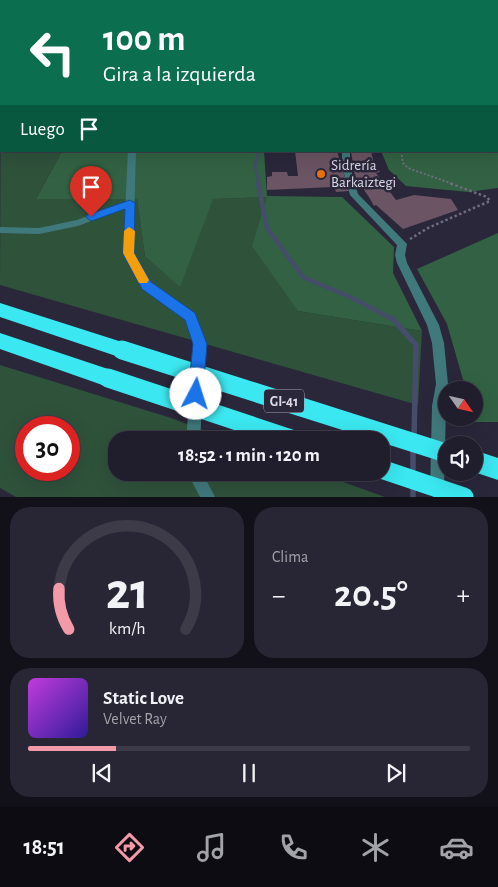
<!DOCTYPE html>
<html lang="es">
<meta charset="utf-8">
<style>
body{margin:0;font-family:"Alegreya Sans",sans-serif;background:#282634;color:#f1f3f6;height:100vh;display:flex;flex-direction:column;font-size:19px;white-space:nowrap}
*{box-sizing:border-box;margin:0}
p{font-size:16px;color:#a2a2a9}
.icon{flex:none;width:28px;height:28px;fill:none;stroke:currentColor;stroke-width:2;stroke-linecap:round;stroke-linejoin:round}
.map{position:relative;height:497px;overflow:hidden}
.drawer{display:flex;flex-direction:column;gap:10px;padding:10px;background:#121018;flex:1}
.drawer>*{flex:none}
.hud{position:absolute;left:0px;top:0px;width:499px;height:152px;box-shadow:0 5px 20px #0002,0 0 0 1px #3d3b48;background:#0b6e4f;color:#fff;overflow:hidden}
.needle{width:32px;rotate:124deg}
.fabs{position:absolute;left:438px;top:381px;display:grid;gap:10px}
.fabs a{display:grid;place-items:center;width:45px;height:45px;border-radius:50%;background:#201d2c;box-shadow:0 5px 20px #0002,0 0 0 1px #3d3b48;font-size:25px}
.speed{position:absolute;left:15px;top:416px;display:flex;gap:10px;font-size:25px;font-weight:700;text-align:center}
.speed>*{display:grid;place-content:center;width:65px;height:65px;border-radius:50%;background:#201d2c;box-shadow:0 5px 20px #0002,0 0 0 1px #3d3b48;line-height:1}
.speed .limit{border:8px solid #d22;background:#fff;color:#111}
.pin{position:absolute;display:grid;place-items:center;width:42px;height:42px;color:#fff;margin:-51px -21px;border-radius:50% 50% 50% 0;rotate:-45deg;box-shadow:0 0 5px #0007}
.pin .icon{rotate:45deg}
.me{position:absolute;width:55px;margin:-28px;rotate:5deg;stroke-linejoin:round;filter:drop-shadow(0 0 4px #0008)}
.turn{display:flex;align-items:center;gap:18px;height:105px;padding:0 20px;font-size:22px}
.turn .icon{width:65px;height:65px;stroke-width:2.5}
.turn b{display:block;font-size:35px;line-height:42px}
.then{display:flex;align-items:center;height:48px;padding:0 20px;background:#0003;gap:10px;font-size:19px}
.big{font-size:38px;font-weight:700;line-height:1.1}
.drawer .card{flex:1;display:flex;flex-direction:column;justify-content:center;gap:8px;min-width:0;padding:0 18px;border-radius:20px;background:#282634}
.drawer .dial{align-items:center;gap:0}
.dial svg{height:130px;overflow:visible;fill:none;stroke:#3d3b48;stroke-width:7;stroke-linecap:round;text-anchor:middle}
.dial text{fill:#f1f3f6;stroke:none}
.song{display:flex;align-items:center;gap:15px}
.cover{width:60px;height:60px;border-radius:8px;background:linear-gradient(135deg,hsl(290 70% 55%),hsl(250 70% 35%))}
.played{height:5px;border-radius:2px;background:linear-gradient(90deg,#f39aa8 20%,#3d3b48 20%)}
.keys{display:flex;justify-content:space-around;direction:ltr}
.heat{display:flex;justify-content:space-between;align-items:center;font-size:28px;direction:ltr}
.drawer .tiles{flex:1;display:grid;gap:10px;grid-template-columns:1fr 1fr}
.card:last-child{grid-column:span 2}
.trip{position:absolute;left:108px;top:431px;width:282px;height:50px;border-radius:20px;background:#201d2c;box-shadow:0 5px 20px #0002,0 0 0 1px #3d3b48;font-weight:700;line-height:50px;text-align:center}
.dock{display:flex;height:80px;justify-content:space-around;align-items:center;background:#0d0c12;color:#a2a2a9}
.dock .icon{width:35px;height:35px}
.dock .selected{color:#f39aa8}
.dock b{font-size:22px;color:#f1f3f6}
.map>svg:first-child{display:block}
</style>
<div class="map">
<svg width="498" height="497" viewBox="0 0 498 497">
<rect width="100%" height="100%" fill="#2a273b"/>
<path fill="#2f523b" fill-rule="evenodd" d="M1,24V151H62L36,199H137L145,256L213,199L267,197L298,311L422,331L418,405L0,285Z
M0,365L171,418L230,440H116V472L318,473L385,497H16L0,488ZM26,428H69V470H26Z"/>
<path fill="#326243" d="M9,0H311L8,1Z
M329,0H498V188L468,192L406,186L389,170L381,151H498V1Z
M62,151H264L267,196L342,197L394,247L393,273L422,331L298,311L252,246L267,197L213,199L180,287L145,256L137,199H36Z
M498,233V422H475L474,390H466L447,324L417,269Z"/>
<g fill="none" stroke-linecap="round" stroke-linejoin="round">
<path stroke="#454d6a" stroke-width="3" d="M259,184L255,165L259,151"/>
<path stroke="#454d6a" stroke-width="4.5" d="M258,183L267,228L303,277L352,298L394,320"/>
<path stroke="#454d6a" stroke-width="5.5" d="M393,319L416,345L414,438
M413,448V475
M413,486V497"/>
</g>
<path fill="#6b5463" d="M295,151H337L349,191L336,192L334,187L267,190V177L272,176V172H287L288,176H298Z
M351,151H371L374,164L380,172L376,173L396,200L414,195L451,199L458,210L403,229L376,205L374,206L369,197L355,177Z"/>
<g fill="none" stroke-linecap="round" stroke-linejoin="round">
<path stroke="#6f6d7e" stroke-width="2" stroke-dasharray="2 2" stroke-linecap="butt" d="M401,151L403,163L408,168L453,184"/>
<path stroke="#6f6d7e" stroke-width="2.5" stroke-dasharray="2.5 2.5" stroke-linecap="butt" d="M410,239L428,228L490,201L487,197L449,183"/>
<path fill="#40797c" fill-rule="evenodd" d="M0,3H1V5H0Z
M130,200L134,203L133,205L78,226L39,234L0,233V227L39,228L77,220Z"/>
<path fill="#40797c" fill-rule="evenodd" d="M316,0H322V1H317Z
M128,151H136L133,253L151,283L195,314L206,344L200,440H186L194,344L186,320L143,289L123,253Z
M342,151H350V166L358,194L407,244L405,255L407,263L439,325L444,343L448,384L446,390V406L444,491L440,497L432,496L430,491L432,406L436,384L432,343L427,325L397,263L395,255L397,245L350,195L342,166Z
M187,472H202L215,497H200Z"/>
<path fill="#3be7f0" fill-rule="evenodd" d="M0,303L122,342L128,344L131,350L128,356L122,358L0,317Z
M0,333L108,369L115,372L117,378L115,384L108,387L0,349Z
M474,450L498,458V480L474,472Z"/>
<path stroke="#3be7f0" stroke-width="19" d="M122,350L446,453
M108,378L294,440
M381,469L464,497"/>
</g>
<path fill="#1a73e8" stroke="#114b97" d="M130,200L135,203L134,253L151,282L195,313L207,344L203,394L201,399L196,401L191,399L188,394L193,344L185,320L142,289L124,256L123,253L125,209L91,221L86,217L87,215Z"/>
<path fill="#f59e0b" d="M129,227L135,231L134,253L149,280L147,283H139L123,253L124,231Z"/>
<circle fill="#e8710a" stroke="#2a273b" stroke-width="2" cx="321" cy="174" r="5"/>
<g text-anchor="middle" stroke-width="5" stroke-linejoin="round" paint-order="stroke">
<rect fill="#2a273b" stroke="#a7a4b4" stroke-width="1" x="264" y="389.5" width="40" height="23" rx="4"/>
<g font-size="14" font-weight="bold" fill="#dcdae8">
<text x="284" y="406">GI-41</text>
</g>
<g font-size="15" fill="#dcdae8" stroke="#2a273b" text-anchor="start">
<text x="331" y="170">Sidrería<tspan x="331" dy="17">Barkaiztegi</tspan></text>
</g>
</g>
</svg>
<div class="fabs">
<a><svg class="needle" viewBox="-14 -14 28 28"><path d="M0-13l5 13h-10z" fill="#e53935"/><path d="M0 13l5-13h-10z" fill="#a2a2a9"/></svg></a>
<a><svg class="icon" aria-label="sound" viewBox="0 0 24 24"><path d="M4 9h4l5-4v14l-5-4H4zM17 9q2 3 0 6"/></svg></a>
</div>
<div class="speed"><div class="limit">30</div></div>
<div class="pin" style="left:91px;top:217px;background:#d93025"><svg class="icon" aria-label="arrive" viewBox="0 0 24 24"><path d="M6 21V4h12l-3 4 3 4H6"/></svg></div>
<svg class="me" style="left:196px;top:394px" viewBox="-20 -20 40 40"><circle r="19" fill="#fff"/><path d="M0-13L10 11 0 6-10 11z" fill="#1a73e8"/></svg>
<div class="trip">18:52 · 1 min · 120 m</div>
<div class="hud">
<div class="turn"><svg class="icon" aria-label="left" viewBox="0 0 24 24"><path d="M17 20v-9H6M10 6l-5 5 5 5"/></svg><div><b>100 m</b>Gira a la izquierda</div></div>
<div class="then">Luego<svg class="icon" aria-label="arrive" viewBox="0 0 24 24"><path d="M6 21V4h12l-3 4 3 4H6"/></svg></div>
</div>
</div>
<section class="drawer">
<div class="tiles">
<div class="card dial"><svg viewBox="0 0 100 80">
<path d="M14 69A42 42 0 1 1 86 69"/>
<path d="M14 69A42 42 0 0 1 8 44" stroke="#f39aa8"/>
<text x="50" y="56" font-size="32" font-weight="700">21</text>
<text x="50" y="72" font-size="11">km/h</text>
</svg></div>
<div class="card"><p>Clima</p>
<div class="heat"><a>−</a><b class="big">20.5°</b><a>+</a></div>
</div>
<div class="card">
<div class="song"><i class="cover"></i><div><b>Static Love</b><p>Velvet Ray</p></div></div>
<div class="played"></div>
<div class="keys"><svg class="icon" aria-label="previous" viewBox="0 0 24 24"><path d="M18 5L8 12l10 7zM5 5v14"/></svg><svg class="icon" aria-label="pause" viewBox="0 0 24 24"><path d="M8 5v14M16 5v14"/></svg><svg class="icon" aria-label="next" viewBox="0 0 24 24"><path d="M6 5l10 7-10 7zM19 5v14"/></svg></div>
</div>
</div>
</section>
<nav class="dock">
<b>18:51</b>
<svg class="icon selected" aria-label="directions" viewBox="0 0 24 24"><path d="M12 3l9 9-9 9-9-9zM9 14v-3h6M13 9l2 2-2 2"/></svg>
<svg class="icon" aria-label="music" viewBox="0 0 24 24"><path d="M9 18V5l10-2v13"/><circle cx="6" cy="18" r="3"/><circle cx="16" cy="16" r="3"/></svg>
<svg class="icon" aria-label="phone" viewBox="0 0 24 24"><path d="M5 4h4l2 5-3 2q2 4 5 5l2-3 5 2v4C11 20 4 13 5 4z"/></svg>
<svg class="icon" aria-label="climate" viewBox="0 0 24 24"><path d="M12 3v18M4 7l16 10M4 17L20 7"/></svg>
<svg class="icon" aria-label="car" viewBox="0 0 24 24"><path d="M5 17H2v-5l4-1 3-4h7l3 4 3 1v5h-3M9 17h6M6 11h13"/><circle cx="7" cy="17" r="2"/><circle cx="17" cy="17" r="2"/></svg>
</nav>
